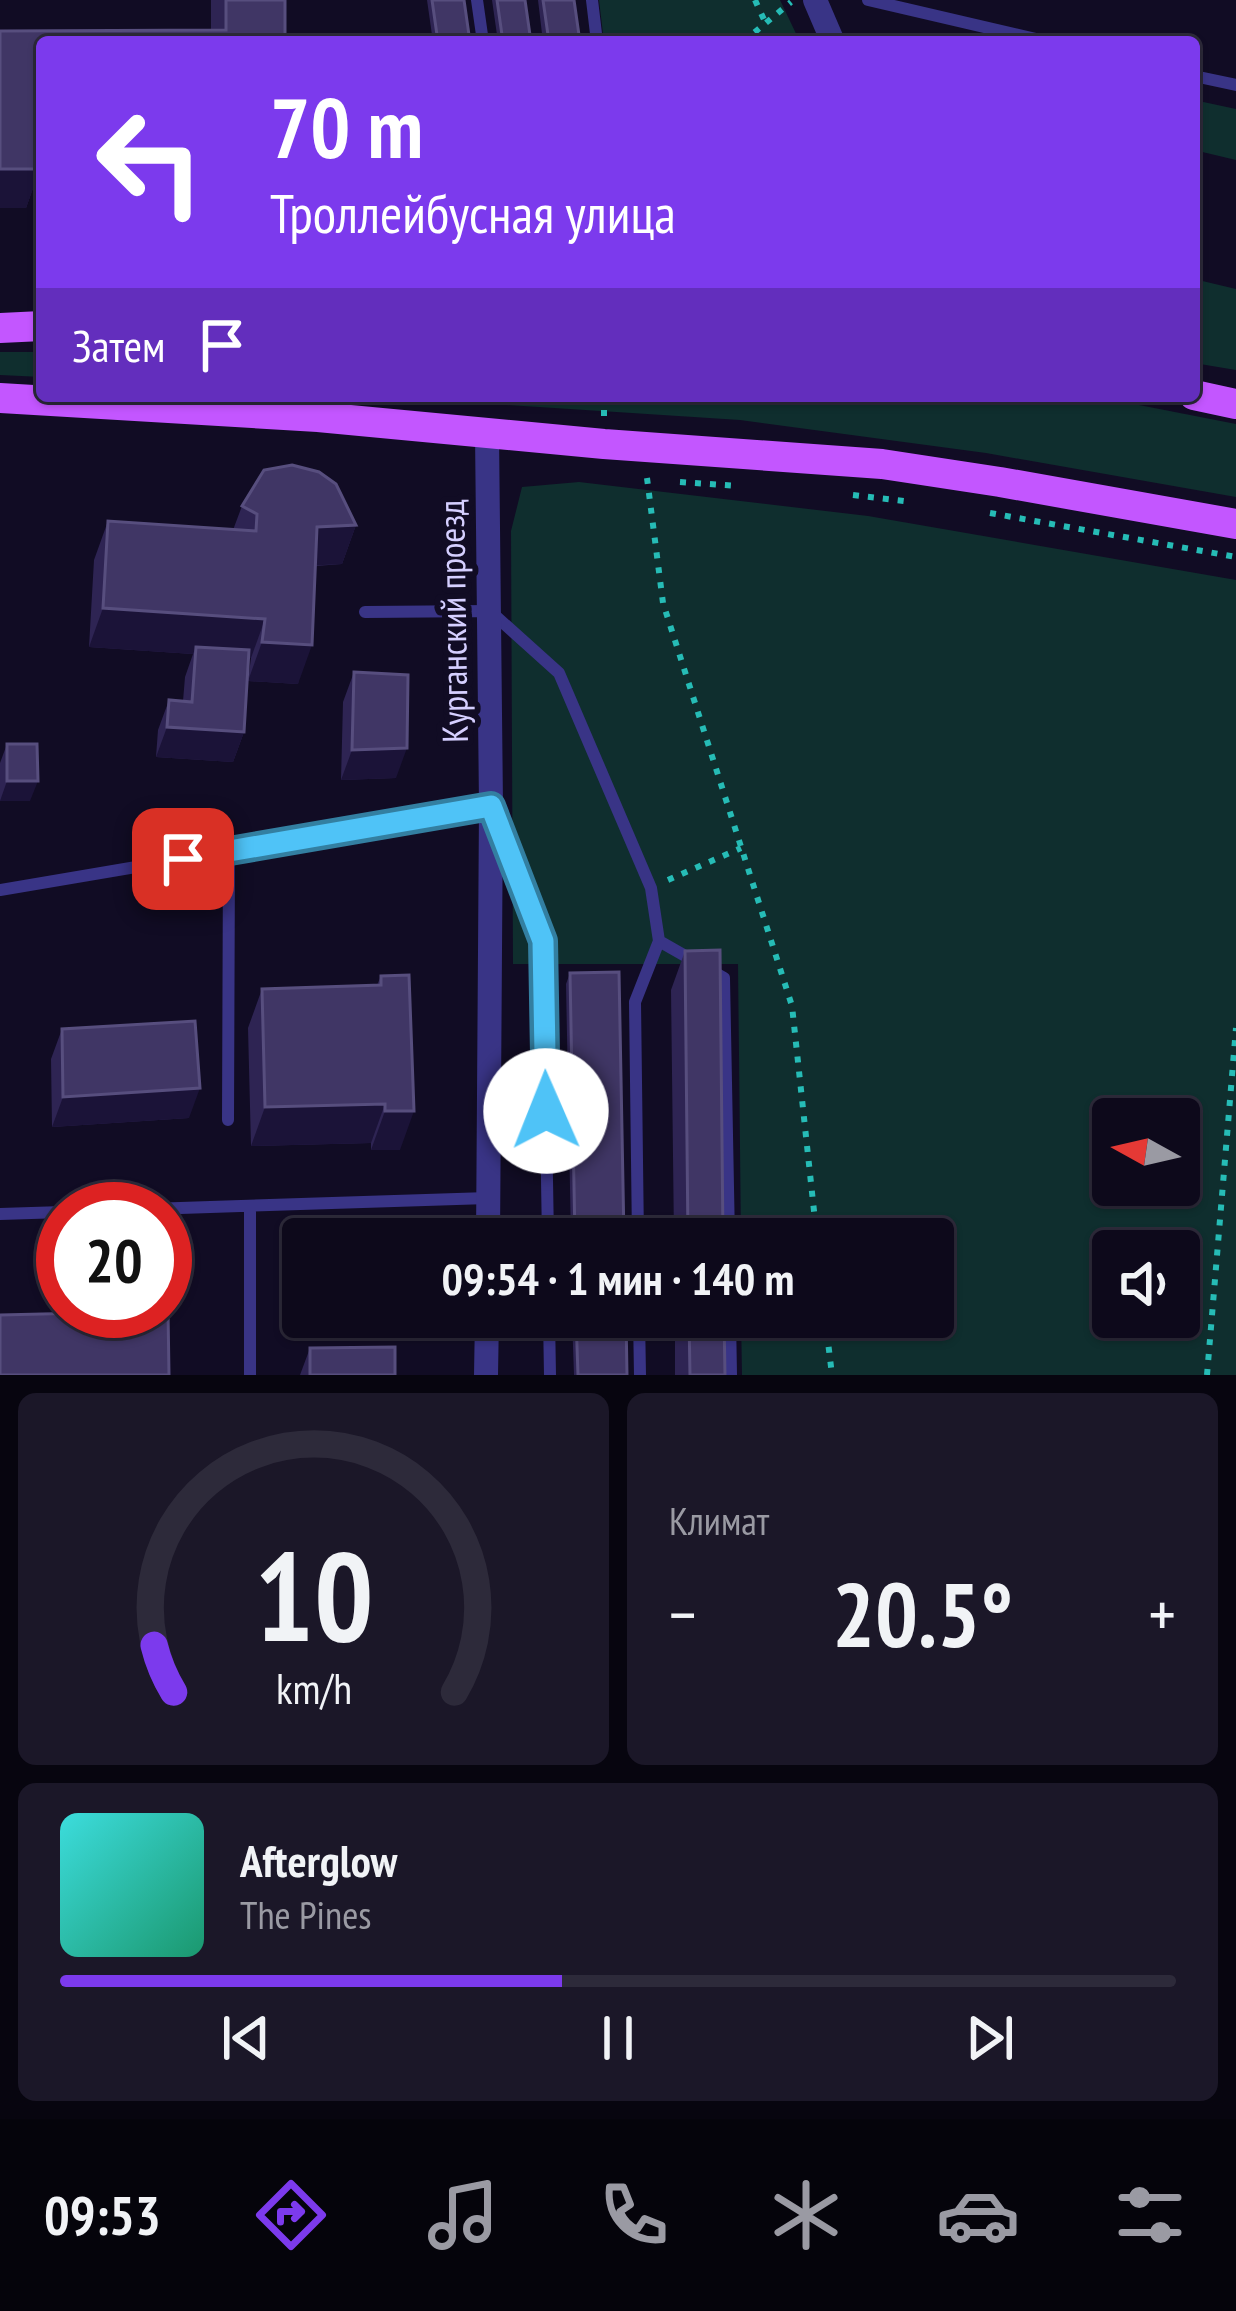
<!DOCTYPE html>
<html lang="ru">
<meta charset="utf-8">
<style>
body{margin:0;font-family:"PT Sans Narrow",sans-serif;background:#1b1728;color:#f1f3f6;height:100vh;display:flex;flex-direction:column;font-size:45px;white-space:nowrap}
*{box-sizing:border-box;margin:0}
p{font-size:39px;color:#9a9aa3}
.icon{flex:none;width:66px;height:66px;fill:none;stroke:currentColor;stroke-width:2;stroke-linecap:round;stroke-linejoin:round}
.map{position:relative;height:1375px;overflow:hidden}
.drawer{display:flex;flex-direction:column;gap:18px;padding:18px;background:#07050f;flex:1}
.drawer>*{flex:none}
.hud{position:absolute;left:36px;top:36px;width:1164px;height:366px;border-radius:12px;box-shadow:0 3px 9px #0004,0 0 0 3px #2d2a3a;background:#7c3aed;color:#fff;overflow:hidden}
.needle{width:78px;rotate:278deg}
.fabs{position:absolute;left:1092px;top:1098px;display:grid;gap:24px}
.fabs a{display:grid;place-items:center;width:108px;height:108px;border-radius:12px;background:#0d091b;box-shadow:0 3px 9px #0004,0 0 0 3px #2d2a3a;font-size:60px}
.speed{position:absolute;left:36px;top:1182px;display:flex;gap:24px;font-size:60px;font-weight:700;text-align:center}
.speed>*{display:grid;place-content:center;width:156px;height:156px;border-radius:50%;background:#0d091b;box-shadow:0 3px 9px #0004,0 0 0 3px #2d2a3a;line-height:1}
.speed .limit{border:18px solid #d22;background:#fff;color:#111}
.pin{position:absolute;display:grid;place-items:center;width:102px;height:102px;color:#fff;margin:-51px;border-radius:24px;box-shadow:0 6px 18px #0006}
.me{position:absolute;width:132px;margin:-66px;rotate:359deg;stroke-linejoin:round;filter:drop-shadow(0 0 9px #0008)}
.turn{display:flex;align-items:center;gap:42px;height:252px;padding:0 36px;font-size:54px}
.turn .icon{width:156px;height:156px;stroke-width:2.5}
.turn b{display:block;font-size:84px;line-height:102px}
.then{display:flex;align-items:center;height:114px;padding:0 36px;background:#0003;gap:24px;font-size:45px}
.big{font-size:90px;font-weight:700;line-height:1.1}
.drawer .card{flex:1;display:flex;flex-direction:column;justify-content:center;gap:18px;min-width:0;padding:0 42px;border-radius:18px;background:#1b1728}
.drawer .dial{align-items:center;gap:0}
.dial svg{height:312px;overflow:visible;fill:none;stroke:#2d2a3a;stroke-width:7;stroke-linecap:round;text-anchor:middle}
.dial text{fill:#f1f3f6;stroke:none}
.song{display:flex;align-items:center;gap:36px}
.cover{width:144px;height:144px;border-radius:18px;background:linear-gradient(135deg,hsl(180 70% 55%),hsl(160 70% 35%))}
.played{height:12px;border-radius:6px;background:linear-gradient(90deg,#7c3aed 45%,#2d2a3a 45%)}
.keys{display:flex;justify-content:space-around;direction:ltr}
.heat{display:flex;justify-content:space-between;align-items:center;font-size:66px;direction:ltr}
.drawer .tiles{flex:1;display:grid;gap:18px;grid-template-columns:1fr 1fr}
.card:last-child{grid-column:span 2}
.trip{position:absolute;left:282px;top:1218px;width:672px;height:120px;border-radius:12px;background:#0d091b;box-shadow:0 3px 9px #0004,0 0 0 3px #2d2a3a;font-weight:700;line-height:120px;text-align:center}
.tab-bar{display:flex;height:192px;justify-content:space-around;align-items:center;background:#05040b;color:#9a9aa3}
.tab-bar .icon{width:84px;height:84px}
.tab-bar .on{color:#7c3aed}
.tab-bar b{font-size:54px;color:#f1f3f6}
.map>svg:first-child{display:block}
</style>
<div class="map">
<svg width="1236" height="1375" viewBox="0 0 1236 1375">
<rect width="100%" height="100%" fill="#110c24"/>
<path fill="#0f2e2e" fill-rule="evenodd" d="M599,0H780L800,42H604Z
M1194,100L1236,109V160L1194,150Z
M1194,279L1236,289V370L1194,363Z
M0,352H42V377L0,375Z
M368,396H1093L1236,424V497L986,453L740,420Z
M579,482L868,516L1236,580V1375H742L741,1317H933V1239H741L738,964H513L511,531L522,487ZM1113,1119H1179V1185H1113ZM1113,1251H1179V1317H1113Z"/>
<g fill="none" stroke-linecap="round" stroke-linejoin="round">
<path stroke="#26bcb6" stroke-width="6" stroke-dasharray="6 9" stroke-linecap="butt" d="M755,0L766,24
M743,42L791,2
M604,416V396
M647,478L663,603L792,1006L817,1239
M680,482L739,486
M853,495L912,502
M990,513L1236,557
M668,880L741,848
M825,1317L832,1375
M1207,1375L1236,1028"/>
<path stroke="#393486" stroke-width="12" d="M477,0L483,42
M592,0L597,42
M868,0L1049,42
M1194,76L1236,85
M365,612L490,611L559,673L651,888L659,941L635,1002L638,1239
M498,824L543,941L548,1239
M0,890L490,807
M659,941L724,978L729,1239
M228,1120L229,851
M250,1206V1375
M150,1209L488,1198
M0,1214L63,1212
M549,1317L550,1375
M639,1317L640,1375
M730,1317L731,1375"/>
<path stroke="#393486" stroke-width="24" d="M815,0L833,42
M487,434L491,806L488,1239
M486,1375L487,1317"/>
<path stroke="#c356ff" stroke-width="30" d="M0,328L42,326
M1194,395L1236,404
M0,398L318,417L604,444L882,464L1000,482L1236,524"/>
</g>
<path fill="#2e2453" d="M211,0H285V37L42,42V168H40L26,208H0V31H211Z
M427,0H464L470,42H433Z
M492,0H525L531,42H498Z
M538,0H574L580,42H543Z
M242,506L356,525L342,564L316,566L298,684L248,681L251,658H248L244,732L233,762L156,757L158,730L169,700L183,701L185,677L193,654L89,647L94,560L108,521L233,530Z
M354,672L396,778L341,780L343,702Z
M7,744L30,801H0V763Z
M685,951L723,1239H674L671,990Z
M570,973L624,1239H571L566,984Z
M381,976L400,1150H371V1143L251,1146L248,1028L262,989L377,985Z
M62,1029L189,1118L52,1127L51,1059Z
M572,1317H626L627,1375H574Z
M675,1317H724L725,1375H675Z
M310,1348L395,1375H300Z"/>
<path fill="#1b1338" d="M0,169H40L26,208H0Z
M356,525L342,564L303,566L317,527Z
M103,608L265,619L251,658L195,654L196,647L193,654L89,647Z
M262,642L312,645L298,684L248,681Z
M167,727L244,732L233,762L156,757Z
M407,748L396,778L341,780L352,750Z
M7,781H38L30,801H0Z
M200,1088L189,1118L52,1127L63,1097Z
M385,1104L371,1143L251,1146L265,1107Z
M385,1111H414L400,1150H371Z"/>
<path fill="#403665" stroke="#574e7e" stroke-width="3" d="M226,0H285V37H417V42H42L40,169H0V31L226,30Z
M432,0H464L470,42H438Z
M497,0H525L531,42H503Z
M543,0H574L580,42H549Z
M292,465L319,472L336,484L356,525L317,527L312,645L262,642L265,619L103,608L108,521L256,531L257,514L242,506L264,470Z
M196,647L249,650L244,732L167,727L169,700L192,702Z
M354,672L408,675L407,748L352,750Z
M7,744H37L38,781H7Z
M720,950L723,1239H688L685,951Z
M619,972L624,1239H575L570,973Z
M409,975L414,1111H385V1104L265,1107L262,989L381,985V976Z
M195,1021L200,1088L63,1097L62,1029Z
M168,1311L169,1375H0V1315Z
M576,1317H626L627,1375H578Z
M689,1317H724L725,1375H690Z
M395,1347V1375H310V1348Z"/>
<g fill="none" stroke-linecap="round" stroke-linejoin="round">
<defs>
<path id="route" d="M183,859L491,806L543,941L546,1111"/>
</defs>
<use href="#route" stroke="#337fa1" stroke-width="30"/>
<use href="#route" stroke="#4fc3f7" stroke-width="21"/>
</g>
<g text-anchor="middle" stroke-width="12" stroke-linejoin="round" paint-order="stroke">
<g font-size="36" fill="#d5cfff" stroke="#110c24">
<text transform="translate(453 621) rotate(-91)" y="13">Курганский проезд</text>
</g>
</g>
</svg>
<div class="fabs">
<a><svg class="needle" viewBox="-14 -14 28 28"><path d="M0-13l5 13h-10z" fill="#e53935"/><path d="M0 13l5-13h-10z" fill="#9a9aa3"/></svg></a>
<a><svg class="icon" aria-label="sound" viewBox="0 0 24 24"><path d="M4 9h4l5-4v14l-5-4H4zM17 9q2 3 0 6"/></svg></a>
</div>
<div class="speed"><div class="limit">20</div></div>
<div class="pin" style="left:183px;top:859px;background:#d93025"><svg class="icon" aria-label="arrive" viewBox="0 0 24 24"><path d="M6 21V4h12l-3 4 3 4H6"/></svg></div>
<svg class="me" style="left:546px;top:1111px" viewBox="-20 -20 40 40"><circle r="19" fill="#fff"/><path d="M0-13L10 11 0 6-10 11z" fill="#4fc3f7"/></svg>
<div class="trip">09:54 · 1 мин · 140 m</div>
<div class="hud">
<div class="turn"><svg class="icon" aria-label="left" viewBox="0 0 24 24"><path d="M17 20v-9H6M10 6l-5 5 5 5"/></svg><div><b>70 m</b>Троллейбусная улица</div></div>
<div class="then">Затем<svg class="icon" aria-label="arrive" viewBox="0 0 24 24"><path d="M6 21V4h12l-3 4 3 4H6"/></svg></div>
</div>
</div>
<section class="drawer">
<div class="tiles">
<div class="card dial"><svg viewBox="0 0 100 80">
<path d="M14 69A42 42 0 1 1 86 69"/>
<path d="M14 69A42 42 0 0 1 9 57" stroke="#7c3aed"/>
<text x="50" y="56" font-size="32" font-weight="700">10</text>
<text x="50" y="72" font-size="11">km/h</text>
</svg></div>
<div class="card"><p>Климат</p>
<div class="heat"><a>−</a><b class="big">20.5°</b><a>+</a></div>
</div>
<div class="card">
<div class="song"><i class="cover"></i><div><b>Afterglow</b><p>The Pines</p></div></div>
<div class="played"></div>
<div class="keys"><svg class="icon" aria-label="previous" viewBox="0 0 24 24"><path d="M18 5L8 12l10 7zM5 5v14"/></svg><svg class="icon" aria-label="pause" viewBox="0 0 24 24"><path d="M8 5v14M16 5v14"/></svg><svg class="icon" aria-label="next" viewBox="0 0 24 24"><path d="M6 5l10 7-10 7zM19 5v14"/></svg></div>
</div>
</div>
</section>
<nav class="tab-bar">
<b>09:53</b>
<svg class="icon on" aria-label="directions" viewBox="0 0 24 24"><path d="M12 3l9 9-9 9-9-9zM9 14v-3h6M13 9l2 2-2 2"/></svg>
<svg class="icon" aria-label="music" viewBox="0 0 24 24"><path d="M9 18V5l10-2v13"/><circle cx="6" cy="18" r="3"/><circle cx="16" cy="16" r="3"/></svg>
<svg class="icon" aria-label="phone" viewBox="0 0 24 24"><path d="M5 4h4l2 5-3 2q2 4 5 5l2-3 5 2v4C11 20 4 13 5 4z"/></svg>
<svg class="icon" aria-label="climate" viewBox="0 0 24 24"><path d="M12 3v18M4 7l16 10M4 17L20 7"/></svg>
<svg class="icon" aria-label="car" viewBox="0 0 24 24"><path d="M5 17H2v-5l4-1 3-4h7l3 4 3 1v5h-3M9 17h6M6 11h13"/><circle cx="7" cy="17" r="2"/><circle cx="17" cy="17" r="2"/></svg>
<svg class="icon" aria-label="filters" viewBox="0 0 24 24"><path d="M4 7h16M4 17h16"/><circle cx="9" cy="7" r="2"/><circle cx="15" cy="17" r="2"/></svg>
</nav>
